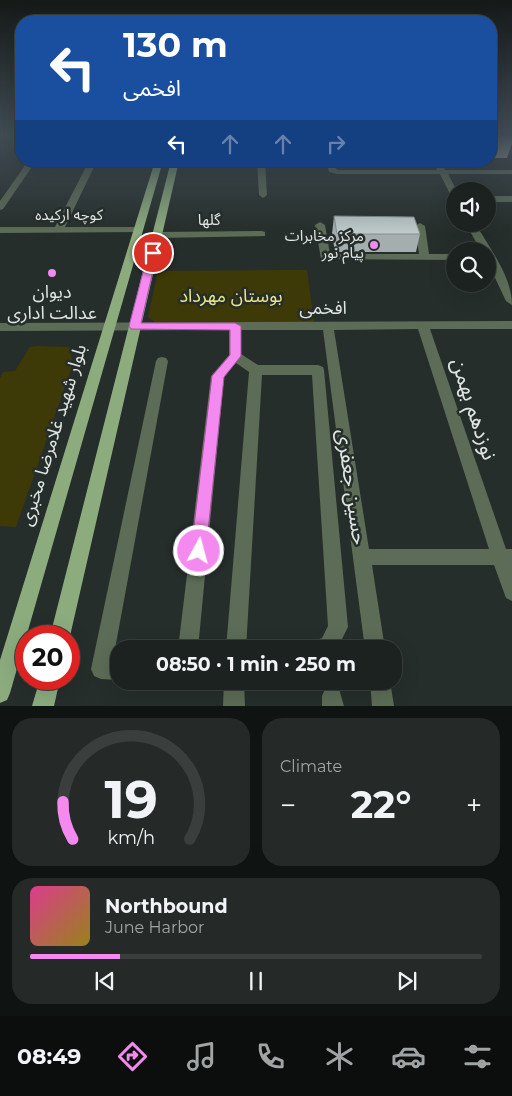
<!DOCTYPE html>
<meta charset="utf-8">
<style>
body{margin:0;font-family:Montserrat,"Noto Sans Arabic",sans-serif;background:#252a29;color:#f1f3f6;height:100vh;display:flex;flex-direction:column;font-size:19px;white-space:nowrap}
*{box-sizing:border-box;margin:0}
p{font-size:16px;color:#a0a4a5}
.icon{flex:none;width:28px;height:28px;fill:none;stroke:currentColor;stroke-width:2;stroke-linecap:round;stroke-linejoin:round}
.map{position:relative;height:706px;overflow:hidden}
.details{display:flex;flex-direction:column;gap:12px;padding:12px;background:#0f1312;flex:1}
.details>*{flex:none}
.top-card{position:absolute;left:15px;top:15px;width:482px;height:152px;border-radius:20px;box-shadow:0 5px 20px #0002,0 0 0 1px #3a3f3e;background:#1a4fa0;color:#fff;overflow:hidden}
.buttons{position:absolute;left:446px;top:182px;display:grid;gap:10px}
.buttons a{display:grid;place-items:center;width:50px;height:50px;border-radius:50%;background:#1c2220;box-shadow:0 5px 20px #0002,0 0 0 1px #3a3f3e;font-size:25px}
.speed{position:absolute;left:15px;top:625px;display:flex;gap:10px;font-size:25px;font-weight:700;text-align:center}
.speed>*{display:grid;place-content:center;width:65px;height:65px;border-radius:50%;background:#1c2220;box-shadow:0 5px 20px #0002,0 0 0 1px #3a3f3e;line-height:1}
.speed .limit{border:8px solid #d22;background:#fff;color:#111}
.pin{position:absolute;display:grid;place-items:center;width:42px;height:42px;color:#fff;margin:-21px;border:2px solid #fff;border-radius:50%;box-shadow:0 1px 5px #0007}
.me{position:absolute;width:55px;margin:-28px;rotate:7deg;stroke-linejoin:round;filter:drop-shadow(0 0 4px #0008)}
.turn{display:flex;align-items:center;gap:18px;height:105px;padding:0 25px;font-size:22px}
.turn .icon{width:65px;height:65px;stroke-width:2.5}
.turn b{display:block;font-size:35px;line-height:42px}
.lanes{display:flex;align-items:center;height:48px;padding:0 25px;background:#0003;justify-content:center;gap:25px;direction:ltr}
.lanes .off{opacity:.35}
.big{font-size:38px;font-weight:700;line-height:1.1}
.details .card{flex:1;display:flex;flex-direction:column;justify-content:center;gap:8px;min-width:0;padding:0 18px;border-radius:20px;background:#252a29}
.details .dial{align-items:center;gap:0}
.dial svg{height:130px;overflow:visible;fill:none;stroke:#3a3f3e;stroke-width:7;stroke-linecap:round;text-anchor:middle}
.dial text{fill:#f1f3f6;stroke:none}
.song{display:flex;align-items:center;gap:15px}
.cover{width:60px;height:60px;border-radius:8px;background:linear-gradient(135deg,hsl(330 70% 55%),hsl(50 70% 35%))}
.played{height:5px;border-radius:2px;background:linear-gradient(90deg,#f489ef 20%,#3a3f3e 20%)}
.keys{display:flex;justify-content:space-around;direction:ltr}
.heat{display:flex;justify-content:space-between;align-items:center;font-size:28px;direction:ltr}
.details .tiles{flex:1;display:grid;gap:12px;grid-template-columns:1fr 1fr}
.card:last-child{grid-column:span 2}
.trip{position:absolute;left:110px;top:640px;width:292px;height:50px;border-radius:20px;background:#1c2220;box-shadow:0 5px 20px #0002,0 0 0 1px #3a3f3e;font-weight:700;line-height:50px;text-align:center}
.dock{display:flex;height:80px;justify-content:space-around;align-items:center;background:#0b0e0d;color:#a0a4a5}
.dock .icon{width:35px;height:35px}
.dock .current{color:#f489ef}
.dock b{font-size:22px;color:#f1f3f6}
.map>svg:first-child{display:block}
</style>
<div class="map">
<svg width="512" height="706" viewBox="0 0 512 706">
<rect width="100%" height="100%" fill="#262e2b"/>
<path fill="#3e3a07" d="M307,270L314,322H155L148,317L158,271Z
M37,346L69,347L73,364L16,527L0,526V378L3,372L15,371L30,347Z"/>
<g fill="none" stroke-linecap="round" stroke-linejoin="round">
<path fill="#5c6c56" fill-rule="evenodd" d="M28,161H36L3,209L0,210V201Z
M89,161H97L65,227H139L142,228V232L0,233V227H55Z
M257,161H265L267,195L263,198L259,195Z
M326,161H334L336,169L338,170H437L433,161H441L445,170H512V174H448L457,191H455V199L451,196L440,174H337L329,172Z
M488,196H512V202H488Z
M320,222L325,225L330,254H419L415,226L420,223L425,226L429,254H455V260L321,259L315,225Z
M466,224H476C489,248 512,276 512,305L506,301L488,263V251H481Z
M262,231L265,232V236L157,238L152,235L157,232Z
M512,321V329H430L506,549H512V601L506,598L494,565H372L385,649H365L323,330H241V354L258,365H318L323,367L324,370L348,627L337,649H308L311,642L322,638L328,626L312,375H262L246,649H226L249,372L236,363L224,377L198,649H178L211,376L229,355V330L0,331V323ZM418,329L489,549H369L334,330Z
M162,357L166,358L168,361L113,660H119V680L101,679L94,676L91,669L156,361L158,358Z
M224,681H244L245,706H223Z
M370,681H390L394,706H372Z
M332,686L339,689L344,706H322V696L325,689Z"/>
<path fill="#8cac7e" fill-rule="evenodd" d="M155,161H163L10,693L7,700L0,703V660Z
M171,161H179L70,636L69,638V636H50Z
M40,679H60L54,706H32Z"/>
</g>
<path fill="#a4aeaf" d="M491,134H512V143L507,158H491Z
M334,216L420,234L416,252H335L332,234Z"/>
<path fill="#bfcacb" stroke="#868d8e" d="M491,134H512V136L491,137Z
M334,216L414,217L420,234H337Z"/>
<linearGradient id="sky" x2="0" y2="1"><stop stop-color="#151918"/><stop offset="0.58" stop-color="#414c55"/><stop offset="1" stop-color="#414c55" stop-opacity="0"/></linearGradient>
<rect width="512" height="233" fill="url(#sky)"/>
<path fill="#f489ef" stroke="#9f599b" d="M153,250L157,253L141,323H235L241,326V356L224,377L206,551L204,557L199,559L193,557L191,551L212,376L230,355V330L131,329L129,326L148,253Z"/>
<g fill="#f489ef" stroke="#262e2b" stroke-width="2">
<circle cx="374" cy="245" r="5"/>
<circle cx="52" cy="273" r="5"/>
</g>
<g text-anchor="middle" stroke-width="5" stroke-linejoin="round" paint-order="stroke">
<g font-size="15" fill="#e1e6e3" stroke="#262e2b">
<text x="69" y="220">کوچه ارکیده</text>
<text x="209" y="225">گلها</text>
</g>
<g font-size="15" fill="#e1e6e3" stroke="#262e2b" text-anchor="end">
<text x="364" y="241">مرکز مخابرات<tspan x="364" dy="17">پیام نور</tspan></text>
</g>
<g font-size="18" fill="#e1e6e3" stroke="#262e2b">
<text x="52" y="298">دیوان<tspan x="52" dy="21">عدالت اداری</tspan></text>
</g>
<g font-size="18" fill="#ece586" stroke="#262e2b">
<text x="231" y="302">بوستان مهرداد</text>
</g>
<g font-size="18" fill="#e1e6e3" stroke="#262e2b">
<text x="323" y="314">افخمی</text>
<text transform="translate(53 435) rotate(-73)" y="6">بلوار شهید غلامرضا مخبری</text>
</g>
<g font-size="21" fill="#e1e6e3" stroke="#262e2b">
<text transform="translate(474 409) rotate(72)" y="7">نوزدهم بهمن</text>
<text transform="translate(352 487) rotate(82)" y="7">حسین جعفری</text>
</g>
</g>
</svg>
<div class="buttons">
<a><svg class="icon" aria-label="sound" viewBox="0 0 24 24"><path d="M4 9h4l5-4v14l-5-4H4zM17 9q2 3 0 6"/></svg></a>
<a><svg class="icon" aria-label="search" viewBox="0 0 24 24"><circle cx="10" cy="10" r="6"/><path d="M15 15l6 6"/></svg></a>
</div>
<div class="speed"><div class="limit">20</div></div>
<div class="pin" style="left:153px;top:253px;background:#d93025"><svg class="icon" aria-label="arrive" viewBox="0 0 24 24"><path d="M6 21V4h12l-3 4 3 4H6"/></svg></div>
<svg class="me" style="left:199px;top:551px" viewBox="-20 -20 40 40"><circle r="17" fill="#f489ef" stroke="#fff" stroke-width="3"/><path d="M0-11L8 9 0 5-8 9z" fill="#fff"/></svg>
<div class="trip">08:50 · 1 min · 250 m</div>
<div class="top-card">
<div class="turn"><svg class="icon" aria-label="left" viewBox="0 0 24 24"><path d="M17 20v-9H6M10 6l-5 5 5 5"/></svg><div><b>130 m</b>افخمی</div></div>
<div class="lanes"><svg class="icon" aria-label="left" viewBox="0 0 24 24"><path d="M17 20v-9H6M10 6l-5 5 5 5"/></svg><svg class="icon off" aria-label="ahead" viewBox="0 0 24 24"><path d="M12 20V5M6 11l6-6 6 6"/></svg><svg class="icon off" aria-label="ahead" viewBox="0 0 24 24"><path d="M12 20V5M6 11l6-6 6 6"/></svg><svg class="icon off" aria-label="right" viewBox="0 0 24 24"><path d="M7 20v-9h11M14 6l5 5-5 5"/></svg></div>
</div>
</div>
<section class="details">
<div class="tiles">
<div class="card dial"><svg viewBox="0 0 100 80">
<path d="M14 69A42 42 0 1 1 86 69"/>
<path d="M14 69A42 42 0 0 1 8 46" stroke="#f489ef"/>
<text x="50" y="56" font-size="32" font-weight="700">19</text>
<text x="50" y="72" font-size="11">km/h</text>
</svg></div>
<div class="card"><p>Climate</p>
<div class="heat"><a>−</a><b class="big">22°</b><a>+</a></div>
</div>
<div class="card">
<div class="song"><i class="cover"></i><div><b>Northbound</b><p>June Harbor</p></div></div>
<div class="played"></div>
<div class="keys"><svg class="icon" aria-label="previous" viewBox="0 0 24 24"><path d="M18 5L8 12l10 7zM5 5v14"/></svg><svg class="icon" aria-label="pause" viewBox="0 0 24 24"><path d="M8 5v14M16 5v14"/></svg><svg class="icon" aria-label="next" viewBox="0 0 24 24"><path d="M6 5l10 7-10 7zM19 5v14"/></svg></div>
</div>
</div>
</section>
<nav class="dock">
<b>08:49</b>
<svg class="icon current" aria-label="directions" viewBox="0 0 24 24"><path d="M12 3l9 9-9 9-9-9zM9 14v-3h6M13 9l2 2-2 2"/></svg>
<svg class="icon" aria-label="music" viewBox="0 0 24 24"><path d="M9 18V5l10-2v13"/><circle cx="6" cy="18" r="3"/><circle cx="16" cy="16" r="3"/></svg>
<svg class="icon" aria-label="phone" viewBox="0 0 24 24"><path d="M5 4h4l2 5-3 2q2 4 5 5l2-3 5 2v4C11 20 4 13 5 4z"/></svg>
<svg class="icon" aria-label="climate" viewBox="0 0 24 24"><path d="M12 3v18M4 7l16 10M4 17L20 7"/></svg>
<svg class="icon" aria-label="car" viewBox="0 0 24 24"><path d="M5 17H2v-5l4-1 3-4h7l3 4 3 1v5h-3M9 17h6M6 11h13"/><circle cx="7" cy="17" r="2"/><circle cx="17" cy="17" r="2"/></svg>
<svg class="icon" aria-label="filters" viewBox="0 0 24 24"><path d="M4 7h16M4 17h16"/><circle cx="9" cy="7" r="2"/><circle cx="15" cy="17" r="2"/></svg>
</nav>
